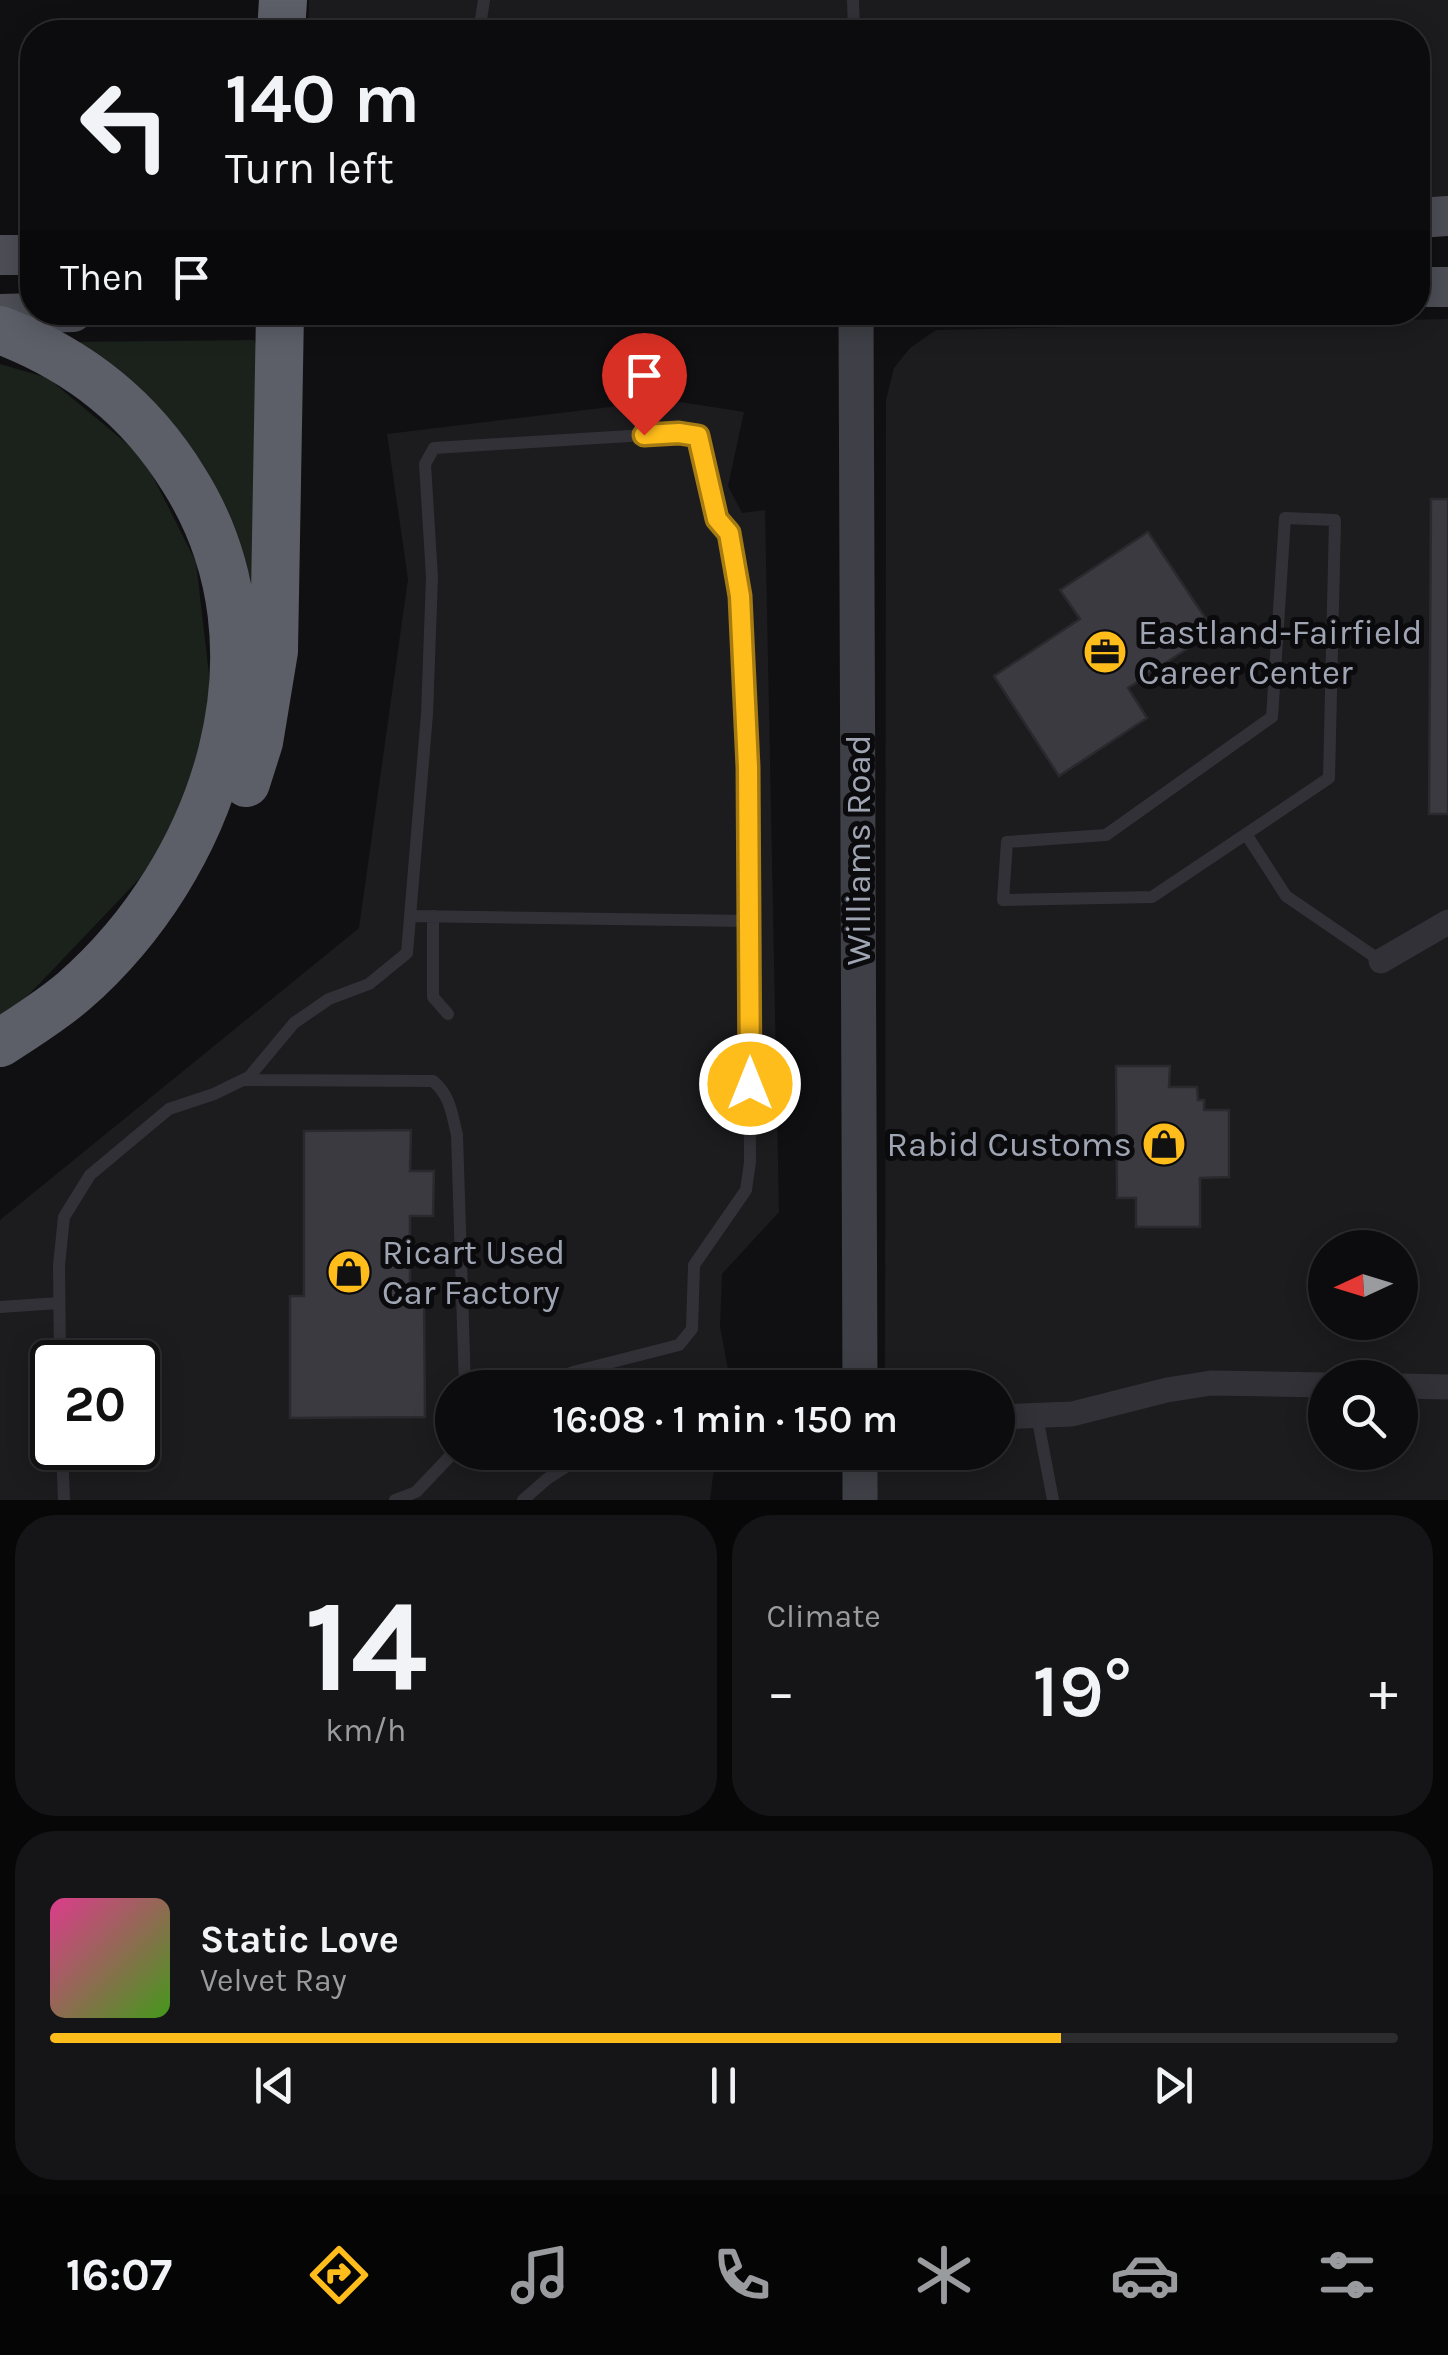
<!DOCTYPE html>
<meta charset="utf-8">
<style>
body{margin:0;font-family:Karla,sans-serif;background:#151517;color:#f1f3f6;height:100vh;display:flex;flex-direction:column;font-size:38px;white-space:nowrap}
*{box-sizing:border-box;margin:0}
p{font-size:32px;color:#9a9b9e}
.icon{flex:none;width:55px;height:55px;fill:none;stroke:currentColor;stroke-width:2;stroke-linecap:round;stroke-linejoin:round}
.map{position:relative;height:1500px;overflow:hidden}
.details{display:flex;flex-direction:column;gap:15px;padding:15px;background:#070708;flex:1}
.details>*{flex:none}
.top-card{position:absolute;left:20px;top:20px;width:1410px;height:305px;border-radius:40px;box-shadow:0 5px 25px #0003,0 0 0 2px #2c2c2e;background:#0c0c0e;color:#f1f3f6;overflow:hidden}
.needle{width:65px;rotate:266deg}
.tools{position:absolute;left:1308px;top:1230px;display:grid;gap:20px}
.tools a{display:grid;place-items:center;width:110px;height:110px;border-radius:50%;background:#0c0c0e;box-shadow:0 5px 25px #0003,0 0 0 2px #2c2c2e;font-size:50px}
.speed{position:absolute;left:30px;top:1340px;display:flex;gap:20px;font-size:50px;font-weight:700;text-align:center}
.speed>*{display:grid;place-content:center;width:130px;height:130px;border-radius:50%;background:#0c0c0e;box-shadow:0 5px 25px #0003,0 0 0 2px #2c2c2e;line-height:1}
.speed .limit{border:5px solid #111;border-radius:15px;background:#fff;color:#111}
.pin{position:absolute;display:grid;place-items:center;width:85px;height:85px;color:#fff;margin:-102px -42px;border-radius:50% 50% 50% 0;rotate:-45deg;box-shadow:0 0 10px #0007}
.pin .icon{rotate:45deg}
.me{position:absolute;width:110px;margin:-55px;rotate:0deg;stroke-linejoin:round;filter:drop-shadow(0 0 8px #0008)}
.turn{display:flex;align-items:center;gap:35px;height:210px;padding:0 40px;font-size:45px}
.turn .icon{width:130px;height:130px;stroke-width:2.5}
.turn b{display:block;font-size:70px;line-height:85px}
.then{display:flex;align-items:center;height:95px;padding:0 40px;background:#0003;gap:20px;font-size:38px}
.big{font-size:75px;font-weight:600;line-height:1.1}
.details .tile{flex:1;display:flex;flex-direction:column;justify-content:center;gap:15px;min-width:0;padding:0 35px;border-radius:40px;background:#151517}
.details .dial{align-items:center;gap:0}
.dial b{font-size:130px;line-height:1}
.song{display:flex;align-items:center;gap:30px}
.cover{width:120px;height:120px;border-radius:15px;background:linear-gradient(135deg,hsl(330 70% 55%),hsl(100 70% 35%))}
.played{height:10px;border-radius:5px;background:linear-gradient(90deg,#ffbd1b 75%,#2c2c2e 75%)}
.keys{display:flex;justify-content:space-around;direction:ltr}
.heat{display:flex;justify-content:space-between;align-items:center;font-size:55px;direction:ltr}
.details .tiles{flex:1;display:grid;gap:15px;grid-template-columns:1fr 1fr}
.tile:last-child{grid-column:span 2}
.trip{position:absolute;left:435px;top:1370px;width:580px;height:100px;border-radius:50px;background:#0c0c0e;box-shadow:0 5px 25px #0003,0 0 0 2px #2c2c2e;font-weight:600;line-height:100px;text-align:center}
.dock{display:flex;height:160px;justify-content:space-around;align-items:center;background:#050506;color:#9a9b9e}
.dock .icon{width:70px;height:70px}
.dock .current{color:#ffbd1b}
.dock b{font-size:45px;color:#f1f3f6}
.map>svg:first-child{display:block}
</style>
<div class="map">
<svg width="1448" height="1500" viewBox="0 0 1448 1500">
<rect width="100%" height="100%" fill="#101012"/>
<path fill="#1c1c1f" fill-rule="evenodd" d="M309,0H1448V201L1418,202V32H308Z
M1448,319V1500H860V1453L998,1452V1388L885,1387L886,400L894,368L910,348L936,330ZM1325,1248H1400V1322H1325ZM1325,1378H1400V1452H1325Z
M668,400L744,412L728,486L742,513L765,510L779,1212L722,1274L720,1327L728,1369L726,1387L452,1388V1452L716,1453L710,1500H0V1220L359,928L408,579L387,434ZM52,1362H138V1448H52Z"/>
<path fill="#1a221b" d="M254,340L261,357L264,585H243L67,342Z
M0,364L48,378L143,457L196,562L211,692L193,791L162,855L20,1004L0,1017Z"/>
<path fill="#3a3a40" stroke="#2a2a2e" stroke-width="2.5" d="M1431,499H1448V814H1429Z
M1148,532L1214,631L1149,674L1152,678L1141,685L1139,681L1128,688L1147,718L1059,776L994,676L1080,619L1060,590Z
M1116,1066H1170L1169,1087H1197L1198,1100H1204V1110H1229V1177L1200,1178V1227H1136V1198H1117Z
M411,1130L410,1171H434L433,1216H410V1296H424L425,1417L290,1418V1296H304V1131Z"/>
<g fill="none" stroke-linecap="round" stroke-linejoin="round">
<path stroke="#313137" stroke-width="12" d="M853,0L854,32
M479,32L484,0
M1246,834L1329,778L1335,520L1285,518L1272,717L1106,835L1007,842L1003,900L1152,897L1246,834L1286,896L1381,961
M410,916L749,921
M433,916V997L448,1014
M245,1080L433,1081C450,1095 452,1114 457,1135L465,1388
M0,1307L59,1303
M60,1362L59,1265L64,1217L90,1175L169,1109L214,1094L249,1077L294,1023L329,999L369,984L407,953L427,714L432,577L425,464L434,448L679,433L698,436L717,519L729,533L740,596L748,767L750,1162L746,1190L694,1265L692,1329L679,1345L573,1372L532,1388
M1037,1416L1053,1500
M62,1448L64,1500
M395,1500L416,1492L454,1452
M523,1500L547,1479L589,1452"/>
<path stroke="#313137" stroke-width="25" d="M1381,961L1448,922
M1400,1386L1448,1387
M998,1417L1072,1414L1167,1390L1211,1383L1325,1385"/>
<path stroke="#3f4047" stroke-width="35" d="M856,312L860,1388
M860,1452V1500"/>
<path stroke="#4d4e56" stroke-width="40" d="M1418,218L1448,216
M0,255H32
M1418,287H1448
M0,314L73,312"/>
<path stroke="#5c5f68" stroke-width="48" d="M281,32L283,0
M0,330C79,360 140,408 184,480C290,648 216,867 74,991C52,1010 25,1027 0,1043
M246,783L259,742L274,651L280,312"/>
</g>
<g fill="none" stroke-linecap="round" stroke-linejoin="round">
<defs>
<path id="route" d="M644,435L679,433L698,436L717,519L729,533L740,596L748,767L750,1084"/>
</defs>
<use href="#route" stroke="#a67b12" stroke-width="25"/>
<use href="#route" stroke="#ffbd1b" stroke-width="18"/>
</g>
<defs>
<symbol id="office-disc" viewBox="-11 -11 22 22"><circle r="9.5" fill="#ffbd1b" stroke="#0b0b0d"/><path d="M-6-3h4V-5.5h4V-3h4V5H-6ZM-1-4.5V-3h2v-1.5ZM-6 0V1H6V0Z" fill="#111"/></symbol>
<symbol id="shop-disc" viewBox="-11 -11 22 22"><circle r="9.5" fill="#ffbd1b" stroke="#0b0b0d"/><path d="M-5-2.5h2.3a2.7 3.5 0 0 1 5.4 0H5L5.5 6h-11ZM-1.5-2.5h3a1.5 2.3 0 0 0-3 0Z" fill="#111"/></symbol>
</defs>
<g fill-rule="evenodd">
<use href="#office-disc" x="1080" y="627" width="50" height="50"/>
<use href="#shop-disc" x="1139" y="1119" width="50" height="50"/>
<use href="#shop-disc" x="324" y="1247" width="50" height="50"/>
</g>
<g text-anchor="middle" stroke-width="10" stroke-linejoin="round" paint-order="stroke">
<g font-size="35" fill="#a0a5b4" stroke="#0b0b0d" text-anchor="start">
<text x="1138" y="644">Eastland-Fairfield<tspan x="1138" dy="40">Career Center</tspan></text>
<text x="1132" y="1156" text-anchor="end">Rabid Customs</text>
<text x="382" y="1264">Ricart Used<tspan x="382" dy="40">Car Factory</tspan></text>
</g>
<g font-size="35" fill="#a0a5b4" stroke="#0b0b0d">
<text transform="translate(858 850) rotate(-90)" y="12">Williams Road</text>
</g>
</g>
</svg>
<div class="tools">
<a><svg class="needle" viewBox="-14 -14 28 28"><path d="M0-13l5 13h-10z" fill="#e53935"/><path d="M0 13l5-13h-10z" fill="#9a9b9e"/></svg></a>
<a><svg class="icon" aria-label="search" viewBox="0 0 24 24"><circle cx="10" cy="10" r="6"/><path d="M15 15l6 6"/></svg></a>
</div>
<div class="speed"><div class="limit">20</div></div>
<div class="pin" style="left:644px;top:435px;background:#d93025"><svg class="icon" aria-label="arrive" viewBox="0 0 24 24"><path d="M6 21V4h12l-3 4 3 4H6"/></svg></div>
<svg class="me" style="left:750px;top:1084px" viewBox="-20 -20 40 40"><circle r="17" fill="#ffbd1b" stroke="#fff" stroke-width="3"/><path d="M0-11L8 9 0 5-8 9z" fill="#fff"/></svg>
<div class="trip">16:08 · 1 min · 150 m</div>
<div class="top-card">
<div class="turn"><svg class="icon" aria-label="left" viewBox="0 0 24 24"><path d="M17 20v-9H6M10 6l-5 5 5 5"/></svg><div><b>140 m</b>Turn left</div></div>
<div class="then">Then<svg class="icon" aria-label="arrive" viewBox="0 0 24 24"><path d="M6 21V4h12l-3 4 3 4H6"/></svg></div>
</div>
</div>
<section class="details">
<div class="tiles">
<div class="tile dial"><b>14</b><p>km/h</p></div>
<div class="tile"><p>Climate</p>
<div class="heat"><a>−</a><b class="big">19°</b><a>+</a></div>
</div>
<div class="tile">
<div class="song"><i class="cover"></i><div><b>Static Love</b><p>Velvet Ray</p></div></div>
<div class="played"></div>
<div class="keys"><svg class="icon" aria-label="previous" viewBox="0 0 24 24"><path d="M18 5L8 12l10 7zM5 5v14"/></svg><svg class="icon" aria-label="pause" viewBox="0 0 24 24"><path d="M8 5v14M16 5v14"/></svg><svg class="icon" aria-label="next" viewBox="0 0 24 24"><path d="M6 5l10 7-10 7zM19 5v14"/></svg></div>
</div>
</div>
</section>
<nav class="dock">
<b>16:07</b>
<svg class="icon current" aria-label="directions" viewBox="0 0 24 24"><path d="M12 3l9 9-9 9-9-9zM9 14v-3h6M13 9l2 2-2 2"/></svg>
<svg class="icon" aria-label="music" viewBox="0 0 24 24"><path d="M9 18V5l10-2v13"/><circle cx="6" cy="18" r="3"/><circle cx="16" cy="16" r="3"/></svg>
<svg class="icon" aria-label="phone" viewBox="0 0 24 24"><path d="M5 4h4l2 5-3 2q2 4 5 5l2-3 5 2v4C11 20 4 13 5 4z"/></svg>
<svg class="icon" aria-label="climate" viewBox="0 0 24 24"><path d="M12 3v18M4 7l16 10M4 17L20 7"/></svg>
<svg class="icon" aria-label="car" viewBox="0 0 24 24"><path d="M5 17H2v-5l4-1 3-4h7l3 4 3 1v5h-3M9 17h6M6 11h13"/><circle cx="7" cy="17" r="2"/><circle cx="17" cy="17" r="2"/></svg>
<svg class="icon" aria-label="filters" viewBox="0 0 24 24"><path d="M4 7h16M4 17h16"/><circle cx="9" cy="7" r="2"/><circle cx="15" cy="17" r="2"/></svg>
</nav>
